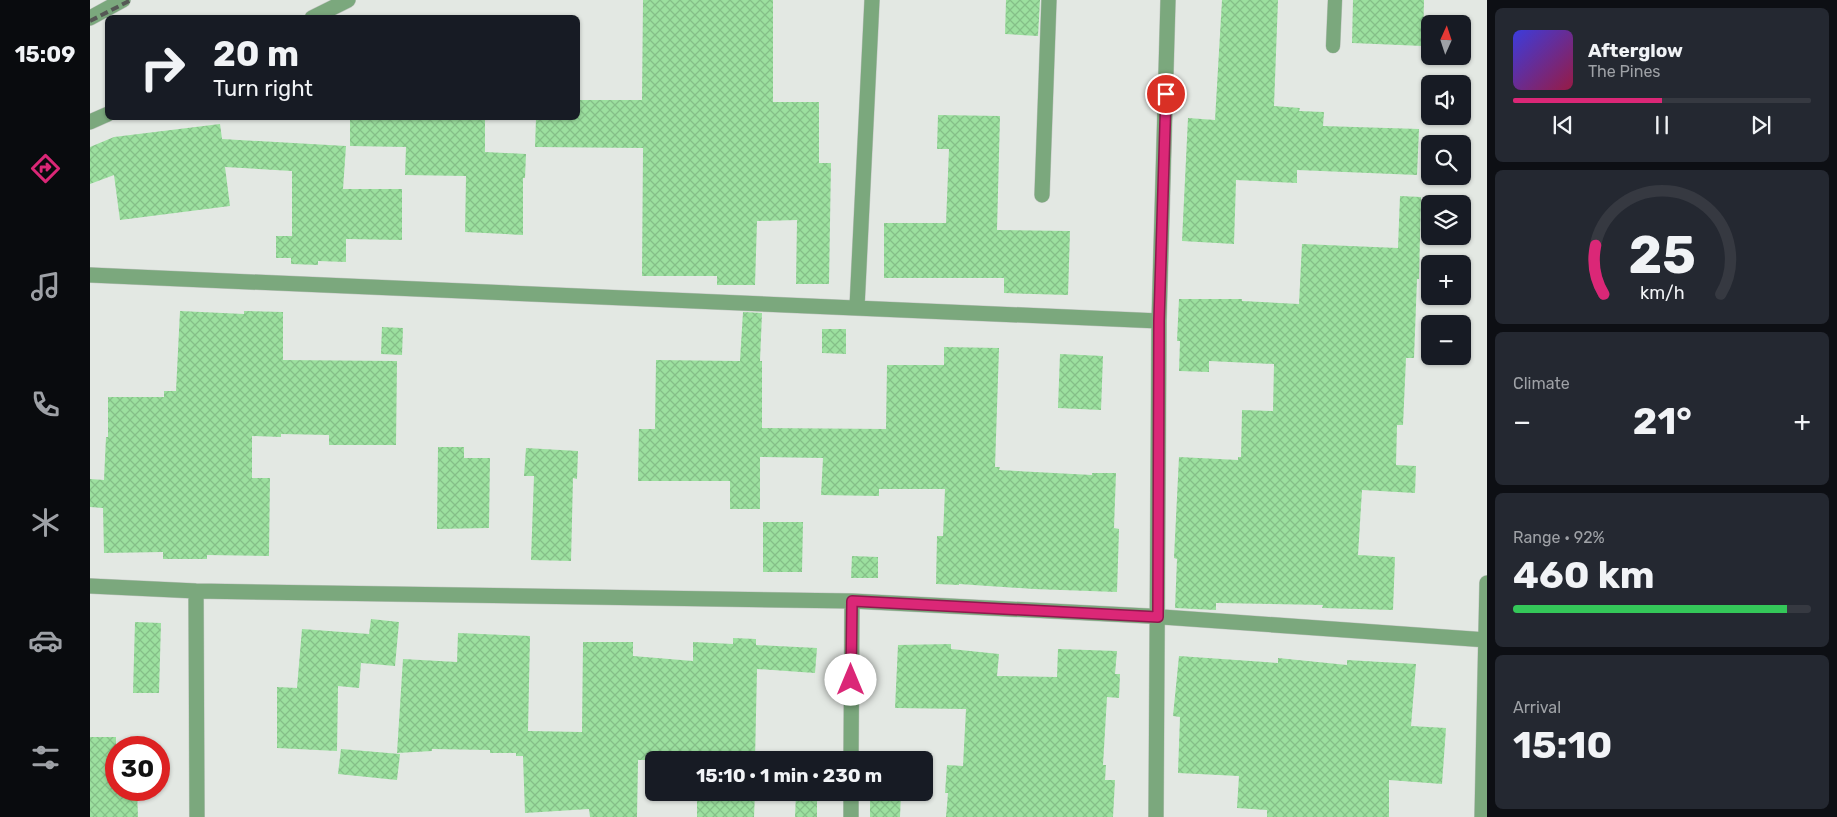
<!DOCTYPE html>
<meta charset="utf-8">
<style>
body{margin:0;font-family:Rubik,sans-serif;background:#242831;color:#f1f3f6;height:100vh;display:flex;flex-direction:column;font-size:19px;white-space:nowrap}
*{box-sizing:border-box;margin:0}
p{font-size:16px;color:#9ea1a6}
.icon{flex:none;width:28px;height:28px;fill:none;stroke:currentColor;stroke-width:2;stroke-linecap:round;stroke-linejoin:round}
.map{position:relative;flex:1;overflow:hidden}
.drawer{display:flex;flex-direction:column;gap:8px;padding:8px;background:#0d0f14;width:350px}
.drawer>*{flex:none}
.guide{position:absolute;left:15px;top:15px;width:475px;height:105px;border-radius:8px;box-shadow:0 1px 4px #0004;background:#171b24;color:#f1f3f6;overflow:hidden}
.needle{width:32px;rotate:3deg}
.fabs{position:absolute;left:1331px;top:15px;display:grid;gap:10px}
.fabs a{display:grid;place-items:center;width:50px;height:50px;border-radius:8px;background:#171b24;box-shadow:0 1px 4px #0004;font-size:25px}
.speed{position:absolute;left:15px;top:736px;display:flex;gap:10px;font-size:25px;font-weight:700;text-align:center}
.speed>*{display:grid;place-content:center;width:65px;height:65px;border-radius:50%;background:#171b24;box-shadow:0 1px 4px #0004;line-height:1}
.speed .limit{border:8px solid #d22;background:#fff;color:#111}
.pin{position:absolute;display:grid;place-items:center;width:42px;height:42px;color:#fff;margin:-21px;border:2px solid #fff;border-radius:50%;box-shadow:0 1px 5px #0007}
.me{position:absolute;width:55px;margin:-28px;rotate:0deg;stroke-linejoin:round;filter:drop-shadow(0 0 4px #0008)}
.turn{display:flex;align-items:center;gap:18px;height:105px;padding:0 25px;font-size:22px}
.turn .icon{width:65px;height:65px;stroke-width:2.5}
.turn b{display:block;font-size:35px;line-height:42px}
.big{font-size:38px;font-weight:700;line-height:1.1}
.drawer .card{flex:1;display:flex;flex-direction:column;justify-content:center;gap:8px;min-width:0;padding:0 18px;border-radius:8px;background:#242831}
.drawer .dial{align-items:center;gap:0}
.dial svg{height:130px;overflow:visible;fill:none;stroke:#363941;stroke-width:7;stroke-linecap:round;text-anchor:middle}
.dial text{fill:#f1f3f6;stroke:none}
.song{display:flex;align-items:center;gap:15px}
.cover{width:60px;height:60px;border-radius:8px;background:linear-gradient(135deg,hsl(240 70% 55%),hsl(340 70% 35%))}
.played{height:5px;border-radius:2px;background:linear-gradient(90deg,#db2777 50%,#363941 50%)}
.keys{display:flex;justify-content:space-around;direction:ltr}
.heat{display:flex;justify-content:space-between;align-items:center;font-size:28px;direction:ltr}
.charge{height:8px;border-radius:4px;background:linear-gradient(90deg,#34c759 92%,#363941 0)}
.trip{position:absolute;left:555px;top:751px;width:288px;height:50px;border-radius:8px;background:#171b24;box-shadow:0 1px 4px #0004;font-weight:700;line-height:50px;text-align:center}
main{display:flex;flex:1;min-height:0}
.tab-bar{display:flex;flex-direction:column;width:90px;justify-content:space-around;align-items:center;background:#090b0e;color:#9ea1a6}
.tab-bar .icon{width:35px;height:35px}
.tab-bar .selected{color:#db2777}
.tab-bar b{font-size:22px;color:#f1f3f6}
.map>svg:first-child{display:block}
</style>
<main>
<nav class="tab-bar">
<b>15:09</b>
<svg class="icon selected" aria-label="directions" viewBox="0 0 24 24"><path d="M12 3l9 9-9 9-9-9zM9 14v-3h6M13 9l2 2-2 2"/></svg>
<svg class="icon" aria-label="music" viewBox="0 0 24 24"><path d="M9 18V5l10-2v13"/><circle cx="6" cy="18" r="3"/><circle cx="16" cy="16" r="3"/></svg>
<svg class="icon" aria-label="phone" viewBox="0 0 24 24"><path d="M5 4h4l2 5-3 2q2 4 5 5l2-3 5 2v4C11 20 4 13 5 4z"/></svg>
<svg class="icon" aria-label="climate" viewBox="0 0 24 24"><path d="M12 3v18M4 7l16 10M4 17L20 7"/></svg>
<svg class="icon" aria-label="car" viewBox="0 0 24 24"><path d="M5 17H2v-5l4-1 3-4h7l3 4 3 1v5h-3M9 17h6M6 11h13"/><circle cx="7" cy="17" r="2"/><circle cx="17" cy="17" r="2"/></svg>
<svg class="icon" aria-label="filters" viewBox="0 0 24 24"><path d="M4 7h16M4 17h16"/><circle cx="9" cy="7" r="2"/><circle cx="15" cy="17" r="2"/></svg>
</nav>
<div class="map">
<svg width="1397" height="817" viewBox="0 0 1397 817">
<defs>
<pattern id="building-cross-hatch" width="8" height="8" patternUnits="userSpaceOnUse" patternTransform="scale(1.25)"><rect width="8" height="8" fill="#9ce09f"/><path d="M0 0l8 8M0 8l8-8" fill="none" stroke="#85bf88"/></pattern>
</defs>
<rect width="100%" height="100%" fill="#e3e8e3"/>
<path fill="url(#building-cross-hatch)" d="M553,0H683V102H729V163H741L739,284H706L707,220L667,221L665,285H627V276H552L553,148L445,147L446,118H488V100H552Z
M916,0H950L948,36L915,34Z
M1132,0H1188L1184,106L1210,108L1209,111L1234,112L1233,126L1329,129L1327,175L1207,170V183L1146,180L1144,244L1092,241L1098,118L1125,120Z
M1263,0H1334L1333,46L1262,43Z
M848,115L910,116L907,230L980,231L978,295L914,293V278H794V223H856L859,149H847Z
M260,118H395V152L436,154L435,178H433V235L375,232L376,176L315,175L316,147L260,146Z
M130,124L132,139L256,146L253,189H312V240L256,239V262L228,261V265L201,264V258H186V236H202V171L135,167L140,206L30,220L24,175L0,184V147L24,137Z
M1310,196L1331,197L1329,279H1327L1324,358H1316L1313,425H1307L1306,465L1326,466L1325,493L1272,490L1268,555L1305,557L1303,610L1232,608L1233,605L1126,603V610L1085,608L1087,559L1084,558L1089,457L1148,460V457H1151L1152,410L1183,411L1184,364L1119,361V372L1089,371L1090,341H1087L1089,299H1152V301L1209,304L1212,244L1308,248Z
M90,311L154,314V311L193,312V360L307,361L306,445H239V435L191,434V437L162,436V478H180L179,556L117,555V559H73V552L14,553L13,508L0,507V479L14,480L16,437H18V397H74V391H86Z
M653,312L672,313L670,361H672V428L796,429L797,365H854V347L909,348L905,467H910L909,470L1002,475V473H1026L1024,528L1029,529L1027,592L944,589L869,584V585L846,584L847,536H853L855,489H789V496L731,495L733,458L670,457V509H640V481H548L549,429H565L566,360L650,361Z
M292,327L313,328L312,355L291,354Z
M732,329H756V354L732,353Z
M970,354L1013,356L1011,410L968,408Z
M348,447H374V458H400L399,528L347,529Z
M436,448L488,451L487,479L483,478L481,561L441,560L444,476H434Z
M673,522H713L712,572H673Z
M762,556L788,557V578H761Z
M281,619L309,622L305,666L271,663L269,688L248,686L247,751L187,748V687L207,688L212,629L279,634Z
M45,622L71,623L69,693H43Z
M368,633L440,636L438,731L492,732L493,642H543V656L603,661V642L643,644V638L666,639V645L727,648L725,673L667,669L665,760H548L547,817H500L499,809L435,813L433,756H426V753H400V750L342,749V751L307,753L313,659L367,662Z
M861,644V649L909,654L907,676L967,677L968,649L1027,651L1025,674H1030L1029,698L1017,697L1013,765H1016L1015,780H1025L1023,817H856L858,793H855L857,765L873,766L876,709L805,708L808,645Z
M1089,656L1188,663V658L1257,665V660L1326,664L1321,726L1356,728L1352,784L1299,780V817H1177V810L1147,808L1149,776L1088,773L1090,717L1083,716Z
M0,737H26V790H47L48,817H0Z
M251,749L310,754L307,780L248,774Z
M607,792H665L664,817H607Z
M780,792H811L810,817H780Z
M706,793H727V817H705Z"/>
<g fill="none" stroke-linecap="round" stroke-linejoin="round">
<defs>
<path id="lane" d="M1243,46L1245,0"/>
<path id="street" d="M0,18L33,0
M222,18L258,0
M0,122L18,114
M952,195L959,0
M0,275L1069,321
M767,307L782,0
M0,586L106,591L762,601L1058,616L1397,640
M106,591L107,817
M761,760L762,601
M761,817V792
M1066,817L1069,321L1078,0
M1392,817L1397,583"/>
</defs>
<use href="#lane" stroke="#c1c5c1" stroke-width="15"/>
<use href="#street" stroke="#c1c5c1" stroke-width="16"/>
<use href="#lane" stroke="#7ba87d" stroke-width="14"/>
<use href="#street" stroke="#7ba87d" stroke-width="15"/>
<path stroke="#555855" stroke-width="4" stroke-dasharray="8 4" stroke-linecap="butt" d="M0,21L41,0"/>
</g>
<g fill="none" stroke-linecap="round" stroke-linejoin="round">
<defs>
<path id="route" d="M761,680L762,601L1068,617L1069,321L1076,94"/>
</defs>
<use href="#route" stroke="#8e194d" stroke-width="12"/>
<use href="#route" stroke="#db2777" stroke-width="9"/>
</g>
</svg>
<div class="fabs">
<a><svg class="needle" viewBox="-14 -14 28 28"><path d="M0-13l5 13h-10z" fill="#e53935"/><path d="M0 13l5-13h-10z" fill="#9ea1a6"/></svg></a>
<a><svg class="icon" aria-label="sound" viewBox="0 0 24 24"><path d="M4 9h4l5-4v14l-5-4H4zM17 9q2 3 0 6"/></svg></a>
<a><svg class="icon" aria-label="search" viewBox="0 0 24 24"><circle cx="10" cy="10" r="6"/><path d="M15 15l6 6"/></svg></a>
<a><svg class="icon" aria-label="layers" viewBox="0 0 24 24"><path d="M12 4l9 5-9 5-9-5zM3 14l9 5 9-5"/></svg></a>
<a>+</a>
<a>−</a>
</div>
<div class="speed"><div class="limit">30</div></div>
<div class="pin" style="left:1076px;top:94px;background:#d93025"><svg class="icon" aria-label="arrive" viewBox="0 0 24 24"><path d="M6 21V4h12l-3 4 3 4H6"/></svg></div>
<svg class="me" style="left:761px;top:680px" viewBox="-20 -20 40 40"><circle r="19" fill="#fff"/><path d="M0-13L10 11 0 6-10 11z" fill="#db2777"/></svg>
<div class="trip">15:10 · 1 min · 230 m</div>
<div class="guide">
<div class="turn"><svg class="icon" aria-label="right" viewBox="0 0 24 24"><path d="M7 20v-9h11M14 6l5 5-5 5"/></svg><div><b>20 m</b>Turn right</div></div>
</div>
</div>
<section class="drawer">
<div class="card">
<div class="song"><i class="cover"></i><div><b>Afterglow</b><p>The Pines</p></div></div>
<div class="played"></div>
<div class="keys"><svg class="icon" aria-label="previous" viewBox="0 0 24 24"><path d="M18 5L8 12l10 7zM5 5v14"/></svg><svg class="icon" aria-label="pause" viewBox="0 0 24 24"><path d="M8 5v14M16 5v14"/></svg><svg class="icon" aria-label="next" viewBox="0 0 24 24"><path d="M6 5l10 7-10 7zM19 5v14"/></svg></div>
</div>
<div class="card dial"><svg viewBox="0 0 100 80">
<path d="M14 69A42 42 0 1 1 86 69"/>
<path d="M14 69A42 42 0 0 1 9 39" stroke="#db2777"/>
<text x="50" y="56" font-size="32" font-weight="700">25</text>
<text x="50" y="72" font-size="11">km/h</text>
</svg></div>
<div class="card"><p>Climate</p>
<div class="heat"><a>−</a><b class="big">21°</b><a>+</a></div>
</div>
<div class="card"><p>Range · 92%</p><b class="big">460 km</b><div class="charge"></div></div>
<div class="card"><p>Arrival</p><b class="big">15:10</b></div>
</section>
</main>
